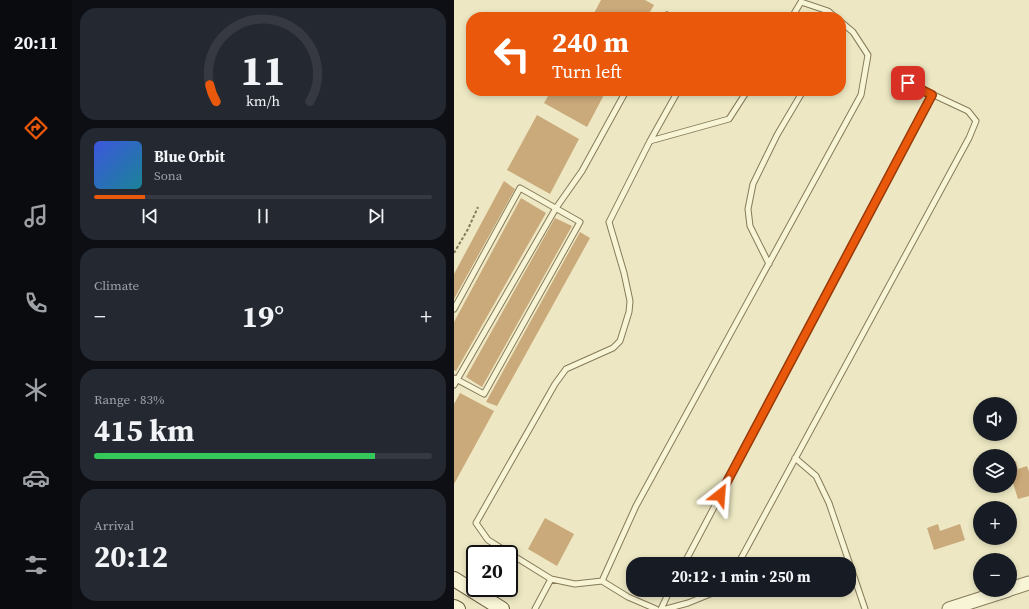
<!DOCTYPE html>
<meta charset="utf-8">
<style>
body{margin:0;font-family:"Source Serif 4",serif;background:#242831;color:#f1f3f6;height:100vh;display:flex;flex-direction:column;font-size:15px;white-space:nowrap}
*{box-sizing:border-box;margin:0}
p{font-size:13px;color:#9ea1a6}
.icon{flex:none;width:22px;height:22px;fill:none;stroke:currentColor;stroke-width:2;stroke-linecap:round;stroke-linejoin:round}
.map{position:relative;flex:1;overflow:hidden}
.panel{display:flex;flex-direction:column;gap:8px;padding:8px;background:#0d0f14;width:382px}
.panel>*{flex:none}
.guide{position:absolute;left:12px;top:12px;width:380px;height:84px;border-radius:16px;box-shadow:0 2px 6px #0003;background:#ea580c;color:#fff;overflow:hidden}
.fabs{position:absolute;left:519px;top:397px;display:grid;gap:8px}
.fabs a{display:grid;place-items:center;width:44px;height:44px;border-radius:50%;background:#171b24;box-shadow:0 2px 6px #0003;font-size:20px}
.speed{position:absolute;left:12px;top:545px;display:flex;gap:8px;font-size:20px;font-weight:700;text-align:center}
.speed>*{display:grid;place-content:center;width:52px;height:52px;border-radius:50%;background:#171b24;box-shadow:0 2px 6px #0003;line-height:1}
.speed .limit{border:2px solid #111;border-radius:6px;background:#fff;color:#111}
.pin{position:absolute;display:grid;place-items:center;width:34px;height:34px;color:#fff;margin:-17px;border-radius:8px;box-shadow:0 2px 6px #0006}
.me{position:absolute;width:44px;margin:-22px;rotate:28deg;stroke-linejoin:round;filter:drop-shadow(0 0 3px #0008)}
.turn{display:flex;align-items:center;gap:14px;height:84px;padding:0 20px;font-size:18px}
.turn .icon{width:52px;height:52px;stroke-width:2.5}
.turn b{display:block;font-size:28px;line-height:34px}
.big{font-size:30px;font-weight:700;line-height:1.1}
.panel .tile{flex:1;display:flex;flex-direction:column;justify-content:center;gap:6px;min-width:0;padding:0 14px;border-radius:16px;background:#242831}
.panel .dial{align-items:center;gap:0}
.dial svg{height:104px;overflow:visible;fill:none;stroke:#363941;stroke-width:7;stroke-linecap:round;text-anchor:middle}
.dial text{fill:#f1f3f6;stroke:none}
.song{display:flex;align-items:center;gap:12px}
.cover{width:48px;height:48px;border-radius:6px;background:linear-gradient(135deg,hsl(230 70% 55%),hsl(190 70% 35%))}
.played{height:4px;border-radius:2px;background:linear-gradient(90deg,#ea580c 15%,#363941 15%)}
.keys{display:flex;justify-content:space-around;direction:ltr}
.heat{display:flex;justify-content:space-between;align-items:center;font-size:22px;direction:ltr}
.charge{height:6px;border-radius:3px;background:linear-gradient(90deg,#34c759 83%,#363941 0)}
.trip{position:absolute;left:172px;top:557px;width:230px;height:40px;border-radius:16px;background:#171b24;box-shadow:0 2px 6px #0003;font-weight:700;line-height:40px;text-align:center}
main{display:flex;flex:1;min-height:0}
.tab-bar{display:flex;flex-direction:column;width:72px;justify-content:space-around;align-items:center;background:#090b0e;color:#9ea1a6}
.tab-bar .icon{width:28px;height:28px}
.tab-bar .selected{color:#ea580c}
.tab-bar b{font-size:18px;color:#f1f3f6}
.map>svg:first-child{display:block}
</style>
<main>
<nav class="tab-bar">
<b>20:11</b>
<svg class="icon selected" aria-label="directions" viewBox="0 0 24 24"><path d="M12 3l9 9-9 9-9-9zM9 14v-3h6M13 9l2 2-2 2"/></svg>
<svg class="icon" aria-label="music" viewBox="0 0 24 24"><path d="M9 18V5l10-2v13"/><circle cx="6" cy="18" r="3"/><circle cx="16" cy="16" r="3"/></svg>
<svg class="icon" aria-label="phone" viewBox="0 0 24 24"><path d="M5 4h4l2 5-3 2q2 4 5 5l2-3 5 2v4C11 20 4 13 5 4z"/></svg>
<svg class="icon" aria-label="climate" viewBox="0 0 24 24"><path d="M12 3v18M4 7l16 10M4 17L20 7"/></svg>
<svg class="icon" aria-label="car" viewBox="0 0 24 24"><path d="M5 17H2v-5l4-1 3-4h7l3 4 3 1v5h-3M9 17h6M6 11h13"/><circle cx="7" cy="17" r="2"/><circle cx="17" cy="17" r="2"/></svg>
<svg class="icon" aria-label="filters" viewBox="0 0 24 24"><path d="M4 7h16M4 17h16"/><circle cx="9" cy="7" r="2"/><circle cx="15" cy="17" r="2"/></svg>
</nav>
<section class="panel">
<div class="tile dial"><svg viewBox="0 0 100 80">
<path d="M14 69A42 42 0 1 1 86 69"/>
<path d="M14 69A42 42 0 0 1 9 56" stroke="#ea580c"/>
<text x="50" y="56" font-size="32" font-weight="700">11</text>
<text x="50" y="72" font-size="11">km/h</text>
</svg></div>
<div class="tile">
<div class="song"><i class="cover"></i><div><b>Blue Orbit</b><p>Sona</p></div></div>
<div class="played"></div>
<div class="keys"><svg class="icon" aria-label="previous" viewBox="0 0 24 24"><path d="M18 5L8 12l10 7zM5 5v14"/></svg><svg class="icon" aria-label="pause" viewBox="0 0 24 24"><path d="M8 5v14M16 5v14"/></svg><svg class="icon" aria-label="next" viewBox="0 0 24 24"><path d="M6 5l10 7-10 7zM19 5v14"/></svg></div>
</div>
<div class="tile"><p>Climate</p>
<div class="heat"><a>−</a><b class="big">19°</b><a>+</a></div>
</div>
<div class="tile"><p>Range · 83%</p><b class="big">415 km</b><div class="charge"></div></div>
<div class="tile"><p>Arrival</p><b class="big">20:12</b></div>
</section>
<div class="map">
<svg width="575" height="609" viewBox="0 0 575 609">
<rect width="100%" height="100%" fill="#ede8c3"/>
<path fill="#caa97a" d="M147,0H191L200,5L193,17H138Z
M97,91H152L133,127L90,103Z
M83,115L125,139L96,194L53,170Z
M50,181L61,189L0,299V274Z
M67,198L92,213L2,371L0,370V322Z
M101,218L118,226L28,387L12,377Z
M126,232L136,238L43,406L32,402Z
M6,393L40,411L0,484V404Z
M562,461L564,469L573,466L575,472V496L564,499L556,474V463Z
M91,518L120,534L103,566L74,549Z
M484,524L486,531L506,524L511,540L480,550L473,528Z"/>
<g fill="none" stroke-linecap="round" stroke-linejoin="round">
<defs>
<path id="service" d="M212,17L213,15
M338,17L347,2L374,11L381,17
M293,91L275,119L196,141L155,222L170,273L176,301L175,312L166,341L159,348L112,369L101,384L22,523L34,540L97,579L121,584L148,581L182,506L407,95L414,55L399,32L387,22
M196,141L224,91
M315,264L296,226L294,209L299,184L323,135L349,91
M0,309L66,188L126,222L30,394L0,378
M0,385L102,208L128,171L172,91
M341,458L362,476L375,503L411,609
M230,564L478,95
M284,564L515,138L522,121L514,111L454,83
M148,581L174,597L202,609
M81,609L97,579
M207,609L216,590
M212,609L234,603L266,590"/>
<path id="tertiary" d="M556,589L575,583
M495,609L554,590"/>
<path id="secondary" d="M0,579L48,609
M0,607L4,609"/>
</defs>
<use href="#service" stroke="#867a5a" stroke-width="7"/>
<use href="#tertiary" stroke="#867a5a" stroke-width="15"/>
<use href="#secondary" stroke="#685a3e" stroke-width="16"/>
<path stroke="#867a5a" stroke-width="2" stroke-dasharray="3 2" stroke-linecap="butt" d="M0,253L14,229L24,207"/>
<use href="#service" stroke="#f8f4d6" stroke-width="5"/>
<use href="#tertiary" stroke="#f8f4d6" stroke-width="13"/>
<use href="#secondary" stroke="#f8f4d6" stroke-width="14"/>
</g>
<g fill="none" stroke-linecap="round" stroke-linejoin="round">
<defs>
<path id="route" d="M266,495L478,95L454,83"/>
</defs>
<use href="#route" stroke="#983908" stroke-width="10"/>
<use href="#route" stroke="#ea580c" stroke-width="7"/>
</g>
</svg>
<div class="fabs">
<a><svg class="icon" aria-label="sound" viewBox="0 0 24 24"><path d="M4 9h4l5-4v14l-5-4H4zM17 9q2 3 0 6"/></svg></a>
<a><svg class="icon" aria-label="layers" viewBox="0 0 24 24"><path d="M12 4l9 5-9 5-9-5zM3 14l9 5 9-5"/></svg></a>
<a>+</a>
<a>−</a>
</div>
<div class="speed"><div class="limit">20</div></div>
<div class="pin" style="left:454px;top:83px;background:#d93025"><svg class="icon" aria-label="arrive" viewBox="0 0 24 24"><path d="M6 21V4h12l-3 4 3 4H6"/></svg></div>
<svg class="me" style="left:266px;top:495px" viewBox="-20 -20 40 40"><path d="M0-17L14 15 0 8-14 15z" fill="#ea580c" stroke="#fff" stroke-width="4"/></svg>
<div class="trip">20:12 · 1 min · 250 m</div>
<div class="guide">
<div class="turn"><svg class="icon" aria-label="left" viewBox="0 0 24 24"><path d="M17 20v-9H6M10 6l-5 5 5 5"/></svg><div><b>240 m</b>Turn left</div></div>
</div>
</div>
</main>
